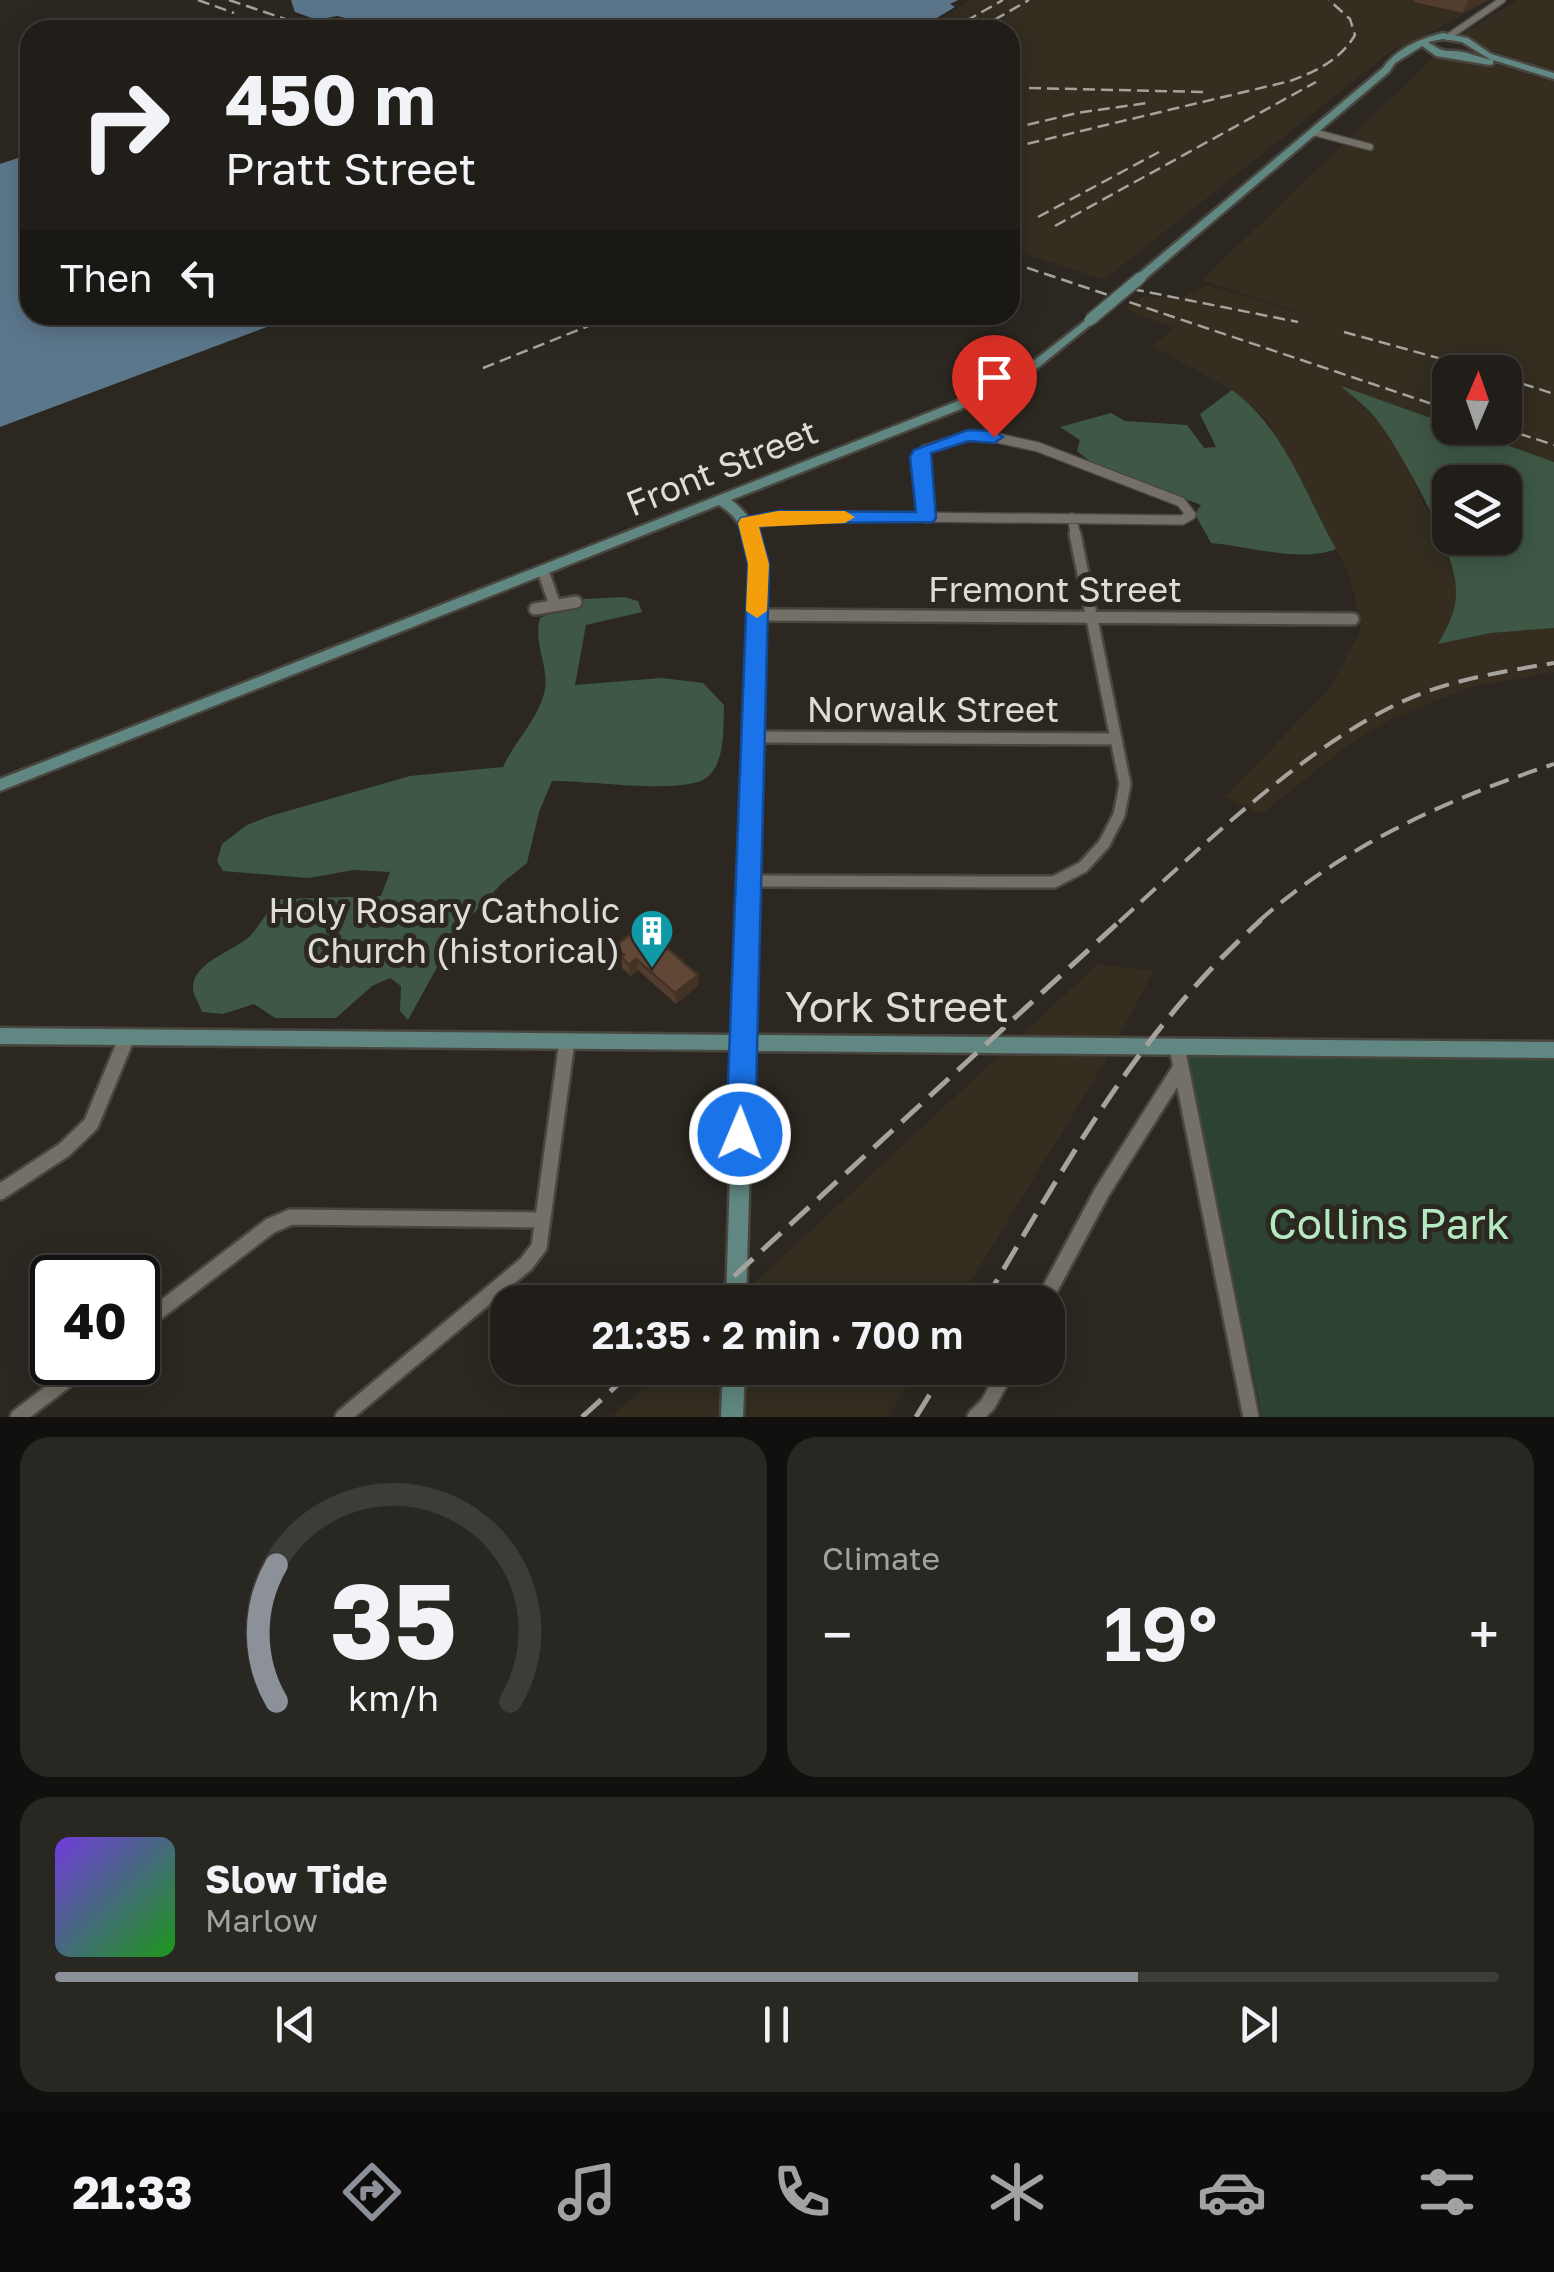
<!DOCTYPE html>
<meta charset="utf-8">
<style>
body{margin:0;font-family:"Golos Text",sans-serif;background:#292722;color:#f1f3f6;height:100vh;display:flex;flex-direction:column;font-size:38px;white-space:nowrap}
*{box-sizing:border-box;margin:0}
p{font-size:32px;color:#a2a2a2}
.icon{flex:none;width:55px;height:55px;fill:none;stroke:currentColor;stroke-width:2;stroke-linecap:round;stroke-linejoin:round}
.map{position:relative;height:1417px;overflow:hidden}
.drawer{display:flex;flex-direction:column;gap:20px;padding:20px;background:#12100e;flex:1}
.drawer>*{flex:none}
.banner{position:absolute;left:20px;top:20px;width:1000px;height:305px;border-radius:30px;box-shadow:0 5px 25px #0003,0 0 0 2px #3e3c38;background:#211e19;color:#f1f3f6;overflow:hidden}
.needle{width:65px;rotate:2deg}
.fabs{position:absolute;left:1432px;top:355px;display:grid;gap:20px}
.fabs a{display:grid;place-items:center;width:90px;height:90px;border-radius:20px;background:#211e19;box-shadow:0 5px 25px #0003,0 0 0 2px #3e3c38;font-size:50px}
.speed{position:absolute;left:30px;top:1255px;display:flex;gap:20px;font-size:50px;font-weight:700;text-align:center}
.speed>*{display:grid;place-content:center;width:130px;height:130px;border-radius:50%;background:#211e19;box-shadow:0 5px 25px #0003,0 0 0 2px #3e3c38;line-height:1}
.speed .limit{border:5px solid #111;border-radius:15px;background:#fff;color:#111}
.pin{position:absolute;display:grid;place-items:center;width:85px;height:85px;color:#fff;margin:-102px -42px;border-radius:50% 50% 50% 0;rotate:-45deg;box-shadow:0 0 10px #0007}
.pin .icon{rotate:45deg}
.me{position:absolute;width:110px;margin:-55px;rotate:1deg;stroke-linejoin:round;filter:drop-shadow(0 0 8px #0008)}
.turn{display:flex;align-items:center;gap:35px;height:210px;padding:0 40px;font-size:45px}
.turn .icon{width:130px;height:130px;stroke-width:2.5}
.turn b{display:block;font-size:70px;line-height:85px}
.then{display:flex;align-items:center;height:95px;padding:0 40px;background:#0003;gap:20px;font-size:38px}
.big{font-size:75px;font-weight:600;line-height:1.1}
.drawer .tile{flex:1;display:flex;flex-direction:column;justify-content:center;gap:15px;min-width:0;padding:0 35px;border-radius:30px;background:#292722}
.drawer .dial{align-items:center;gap:0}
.dial svg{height:260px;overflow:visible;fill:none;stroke:#3e3c38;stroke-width:7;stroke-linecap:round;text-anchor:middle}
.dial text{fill:#f1f3f6;stroke:none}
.song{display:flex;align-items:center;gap:30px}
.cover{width:120px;height:120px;border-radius:15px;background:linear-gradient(135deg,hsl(260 70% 55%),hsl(120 70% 35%))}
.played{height:10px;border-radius:5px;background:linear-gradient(90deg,#8c9099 75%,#3e3c38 75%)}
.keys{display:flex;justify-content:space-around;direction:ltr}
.heat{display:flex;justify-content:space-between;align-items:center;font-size:55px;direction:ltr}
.drawer .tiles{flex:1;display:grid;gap:20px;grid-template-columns:1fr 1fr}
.tile:last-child{grid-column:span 2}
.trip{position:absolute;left:490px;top:1285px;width:575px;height:100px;border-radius:30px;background:#211e19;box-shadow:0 5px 25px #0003,0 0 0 2px #3e3c38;font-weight:600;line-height:100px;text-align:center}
.menu{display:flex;height:160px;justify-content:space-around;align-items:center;background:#0d0c0a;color:#a2a2a2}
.menu .icon{width:70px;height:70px}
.menu .on{color:#8c9099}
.menu b{font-size:45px;color:#f1f3f6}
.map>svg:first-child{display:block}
</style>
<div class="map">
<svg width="1554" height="1417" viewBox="0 0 1554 1417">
<rect width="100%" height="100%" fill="#2c2821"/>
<path fill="#342d20" d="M971,0H1484L1458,18L1390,52L1104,280L1010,249V30H921Z
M1518,0H1554V70L1455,39Z
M1438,53L1474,58L1554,82V462L1457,428H1505V372H1450V425L1343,388L1378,420L1409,470L1449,558L1457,589L1454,615L1439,643L1490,633L1554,628V672L1468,688L1391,719L1350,744L1261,814L1225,797L1331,687L1361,629L1355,597L1347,570L1268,421L1232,390L1152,346L1174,328L1125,309L1143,296L1179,299L1207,285L1329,322L1202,280Z
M1098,964L1154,971L1103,1065L958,1302H734Z
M664,1368H919L888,1417H611Z"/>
<path fill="#2c4332" d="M1188,1056L1554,1060V1417H1262Z"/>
<path fill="#3e5845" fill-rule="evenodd" d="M1341,386L1554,462V628L1490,633L1438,644C1447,627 1456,613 1456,593C1458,553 1404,457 1380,424C1370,409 1354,398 1341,386ZM1505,482V538H1450V482Z
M1232,390C1285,429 1304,492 1336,549C1301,563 1248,546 1211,543L1195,514L1201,505L1092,463L1077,451L1080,440L1060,427L1111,413L1125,421L1187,425L1204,448L1216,447L1200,414Z
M624,597L638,601L642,612L586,625L575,685L662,678L703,683L724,705C723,726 726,764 706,778C682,795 586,780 552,781L539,812L527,863L502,883L456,933L408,1020L400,1011L401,986L390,978L372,986L336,1018H275L254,1004L223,1014L202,1012C200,1005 194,996 193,990C191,962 235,951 250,936C262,924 267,908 281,899L381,896L390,872L353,870L309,878L223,871L217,861L222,844L247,825L270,816L410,776L503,767C515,741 540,717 545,689C549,666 533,644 540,618L584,599Z"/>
<path fill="#5c778c" d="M291,0H958L950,4L955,7L917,30H370L368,23L373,19L358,21L337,16L317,20L295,12Z
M30,154V315H299L0,427V164Z"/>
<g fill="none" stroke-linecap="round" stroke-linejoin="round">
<defs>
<path id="street-far3" d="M1448,37L1502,0
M1313,132L1370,147"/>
<path id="street-far2" d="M1072,518L1076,536
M748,523L829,516L1182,520L1191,515L1181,502L1038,447L993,437L968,436L924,450L920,457L926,518"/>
<path id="street-far1" d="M543,571L555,605
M535,609L576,602
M757,615L1353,619
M751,737L1115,739
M747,881L1054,882L1083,867L1104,844L1119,815L1125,784L1075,534"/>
<path id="street" d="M1177,1047L1251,1417
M0,1192L64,1150L91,1124L127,1037
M1043,1302L1102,1192L1181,1067
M138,1327L270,1226L291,1217L542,1220
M18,1417L90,1362
M343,1417L526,1264L539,1247L567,1041
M975,1417L988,1404L1008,1368"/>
<path id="secondary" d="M1443,33L1468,38L1491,54L1554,73V79L1493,60V64L1490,65L1436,56L1422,46L1395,63L1389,72L1144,280H1136V276L1383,68C1396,49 1421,38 1443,33ZM1443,39L1462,42L1491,60C1482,58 1474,55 1467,53C1448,48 1447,56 1428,42Z
M1090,317L1094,318V322L1030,374L961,409L731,500C753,516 761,538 765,564L753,1035L1554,1042V1058L753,1051L746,1302H726L734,1050L0,1044V1028L735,1035L751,564C748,539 742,519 719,505L0,791V779L953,403L1022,370Z
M723,1368H745L743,1417H721Z"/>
</defs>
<use href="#street-far3" stroke="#49463f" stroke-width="9"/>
<use href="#street-far2" stroke="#49463f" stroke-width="12"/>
<use href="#street-far1" stroke="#49463f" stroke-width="16"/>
<use href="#street" stroke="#49463f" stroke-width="20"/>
<use href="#secondary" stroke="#49463f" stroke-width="5"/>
<use href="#street-far3" stroke="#747067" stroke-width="6"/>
<use href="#street-far2" stroke="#747067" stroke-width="9"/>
<use href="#street-far1" stroke="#747067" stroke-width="11"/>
<use href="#street" stroke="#747067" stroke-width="15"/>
<use href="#secondary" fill="#608781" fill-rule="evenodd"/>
<path stroke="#a6a39e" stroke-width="2.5" stroke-dasharray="12 6" stroke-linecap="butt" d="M198,0L234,13
M229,0L318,30
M994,20L1029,0
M950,30L1003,0
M1029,88L1204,92
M1010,129L1077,113L1147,103
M1010,148L1290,81C1317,71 1340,60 1355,35L1350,19L1329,0
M1038,217L1159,152
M1055,226L1316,82
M1010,262L1450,410
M1132,289L1298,322
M1344,332L1489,372
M483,368L616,315
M1505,378L1554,394
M1502,428L1554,445"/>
<path stroke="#a6a39e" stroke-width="4" stroke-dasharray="20 10" stroke-linecap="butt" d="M1119,922C1202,846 1322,729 1428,691C1469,677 1511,670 1554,663
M1258,922C1343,846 1447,799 1554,764"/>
<path stroke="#a6a39e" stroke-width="5" stroke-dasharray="26 12" stroke-linecap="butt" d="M706,1302L1121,920
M984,1302C1069,1160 1136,1033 1261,920
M582,1417L636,1368
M916,1417L946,1368"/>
<defs>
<path id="secondary-bridge" d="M1090,320L1140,278"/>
</defs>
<use href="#secondary-bridge" stroke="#49463f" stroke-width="15" stroke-linecap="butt"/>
<use href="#secondary-bridge" stroke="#608781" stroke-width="11"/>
</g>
<path fill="#533d2e" d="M1414,0H1489L1463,13L1414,2Z
M616,948H667L699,985L676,1004L638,970L631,976L622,968V962L617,959Z"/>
<path fill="#443225" d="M1470,0H1489L1463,13L1467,2Z
M636,959L638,970L631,976L629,965Z
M698,975L699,985L676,1004L675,993Z"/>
<path fill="#614735" stroke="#443225" stroke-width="2.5" d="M653,925L666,936L660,942L698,975L675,993L636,959L629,965L621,957L624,955L616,948L619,943L641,926Z"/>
<path fill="#1a73e8" stroke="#114b97" stroke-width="2.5" d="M968,430L994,431L1003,437L994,443L969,441L931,453L936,518L933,522L778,523L759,527L769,564L755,1134L751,1144L740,1147L730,1144L726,1134L748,564L738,523L741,518L778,511L916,512L910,457L914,450Z"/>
<path fill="#f59e0b" d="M778,511H845L855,517L845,523L759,527L769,564L767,611L757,618L746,611L748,564L738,523L741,518Z"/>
<defs>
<symbol id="building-pin" viewBox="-11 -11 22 30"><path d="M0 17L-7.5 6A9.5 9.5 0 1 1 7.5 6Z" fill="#0f9aa8" stroke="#2c2821"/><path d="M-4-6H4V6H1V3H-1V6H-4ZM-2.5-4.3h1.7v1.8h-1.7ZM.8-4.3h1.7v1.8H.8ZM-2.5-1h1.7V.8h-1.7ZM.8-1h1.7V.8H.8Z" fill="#fff"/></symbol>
</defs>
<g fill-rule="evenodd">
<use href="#building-pin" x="627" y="906" width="50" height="68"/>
</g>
<g text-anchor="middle" stroke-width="10" stroke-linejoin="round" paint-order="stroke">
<g font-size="35" fill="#dedcd7" stroke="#2c2821">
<text transform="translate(722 468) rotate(-22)" y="12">Front Street</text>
<text x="1055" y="602">Fremont Street</text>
<text x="933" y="722">Norwalk Street</text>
</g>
<g font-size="35" fill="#dedcd7" stroke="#2c2821" text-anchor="end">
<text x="620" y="923">Holy Rosary Catholic<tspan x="620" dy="40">Church (historical)</tspan></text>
</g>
<g font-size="42" fill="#dedcd7" stroke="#2c2821">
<text x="897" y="1022">York Street</text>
</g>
<g font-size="42" fill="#b5e9c2" stroke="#2c2821">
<text x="1389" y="1239">Collins Park</text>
</g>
</g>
</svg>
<div class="fabs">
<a><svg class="needle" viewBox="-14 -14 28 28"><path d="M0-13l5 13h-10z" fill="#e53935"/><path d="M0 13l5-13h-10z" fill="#a2a2a2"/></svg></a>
<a><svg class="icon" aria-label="layers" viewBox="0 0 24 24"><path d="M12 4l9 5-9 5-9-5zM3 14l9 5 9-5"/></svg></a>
</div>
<div class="speed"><div class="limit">40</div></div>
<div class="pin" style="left:994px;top:437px;background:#d93025"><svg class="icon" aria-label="arrive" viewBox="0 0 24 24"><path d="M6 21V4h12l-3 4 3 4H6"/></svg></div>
<svg class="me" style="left:740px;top:1134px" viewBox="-20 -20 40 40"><circle r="17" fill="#1a73e8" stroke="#fff" stroke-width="3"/><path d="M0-11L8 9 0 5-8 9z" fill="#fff"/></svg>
<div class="trip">21:35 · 2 min · 700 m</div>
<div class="banner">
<div class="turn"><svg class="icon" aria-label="right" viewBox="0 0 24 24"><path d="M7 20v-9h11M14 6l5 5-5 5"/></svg><div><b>450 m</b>Pratt Street</div></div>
<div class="then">Then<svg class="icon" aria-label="left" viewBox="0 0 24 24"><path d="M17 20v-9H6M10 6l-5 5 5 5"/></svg></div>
</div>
</div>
<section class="drawer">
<div class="tiles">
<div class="tile dial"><svg viewBox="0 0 100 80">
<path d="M14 69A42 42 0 1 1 86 69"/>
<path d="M14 69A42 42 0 0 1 14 27" stroke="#8c9099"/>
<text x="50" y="56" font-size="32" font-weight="700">35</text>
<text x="50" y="72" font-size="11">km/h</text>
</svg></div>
<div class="tile"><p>Climate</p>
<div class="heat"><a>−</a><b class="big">19°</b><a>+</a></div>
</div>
<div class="tile">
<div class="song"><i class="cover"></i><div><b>Slow Tide</b><p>Marlow</p></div></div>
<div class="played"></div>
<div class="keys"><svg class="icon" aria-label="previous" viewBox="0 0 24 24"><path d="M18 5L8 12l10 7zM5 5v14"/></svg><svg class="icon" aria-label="pause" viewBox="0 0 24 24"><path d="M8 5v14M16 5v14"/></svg><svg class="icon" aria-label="next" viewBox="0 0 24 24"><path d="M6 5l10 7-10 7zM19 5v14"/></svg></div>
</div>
</div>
</section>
<nav class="menu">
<b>21:33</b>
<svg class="icon on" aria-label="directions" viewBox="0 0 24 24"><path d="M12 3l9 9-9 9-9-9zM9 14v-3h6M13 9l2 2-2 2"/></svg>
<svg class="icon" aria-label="music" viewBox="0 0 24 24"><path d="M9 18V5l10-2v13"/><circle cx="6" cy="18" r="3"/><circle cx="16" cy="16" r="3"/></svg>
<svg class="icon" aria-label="phone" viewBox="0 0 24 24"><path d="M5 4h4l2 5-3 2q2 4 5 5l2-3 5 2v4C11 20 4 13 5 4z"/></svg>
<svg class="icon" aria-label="climate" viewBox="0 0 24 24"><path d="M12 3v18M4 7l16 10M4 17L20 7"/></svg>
<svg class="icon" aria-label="car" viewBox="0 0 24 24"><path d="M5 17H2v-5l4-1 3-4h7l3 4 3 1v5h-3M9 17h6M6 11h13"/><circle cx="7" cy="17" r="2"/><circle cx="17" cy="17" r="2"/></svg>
<svg class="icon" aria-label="filters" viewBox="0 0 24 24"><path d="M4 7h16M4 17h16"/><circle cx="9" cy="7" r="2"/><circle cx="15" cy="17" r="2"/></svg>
</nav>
